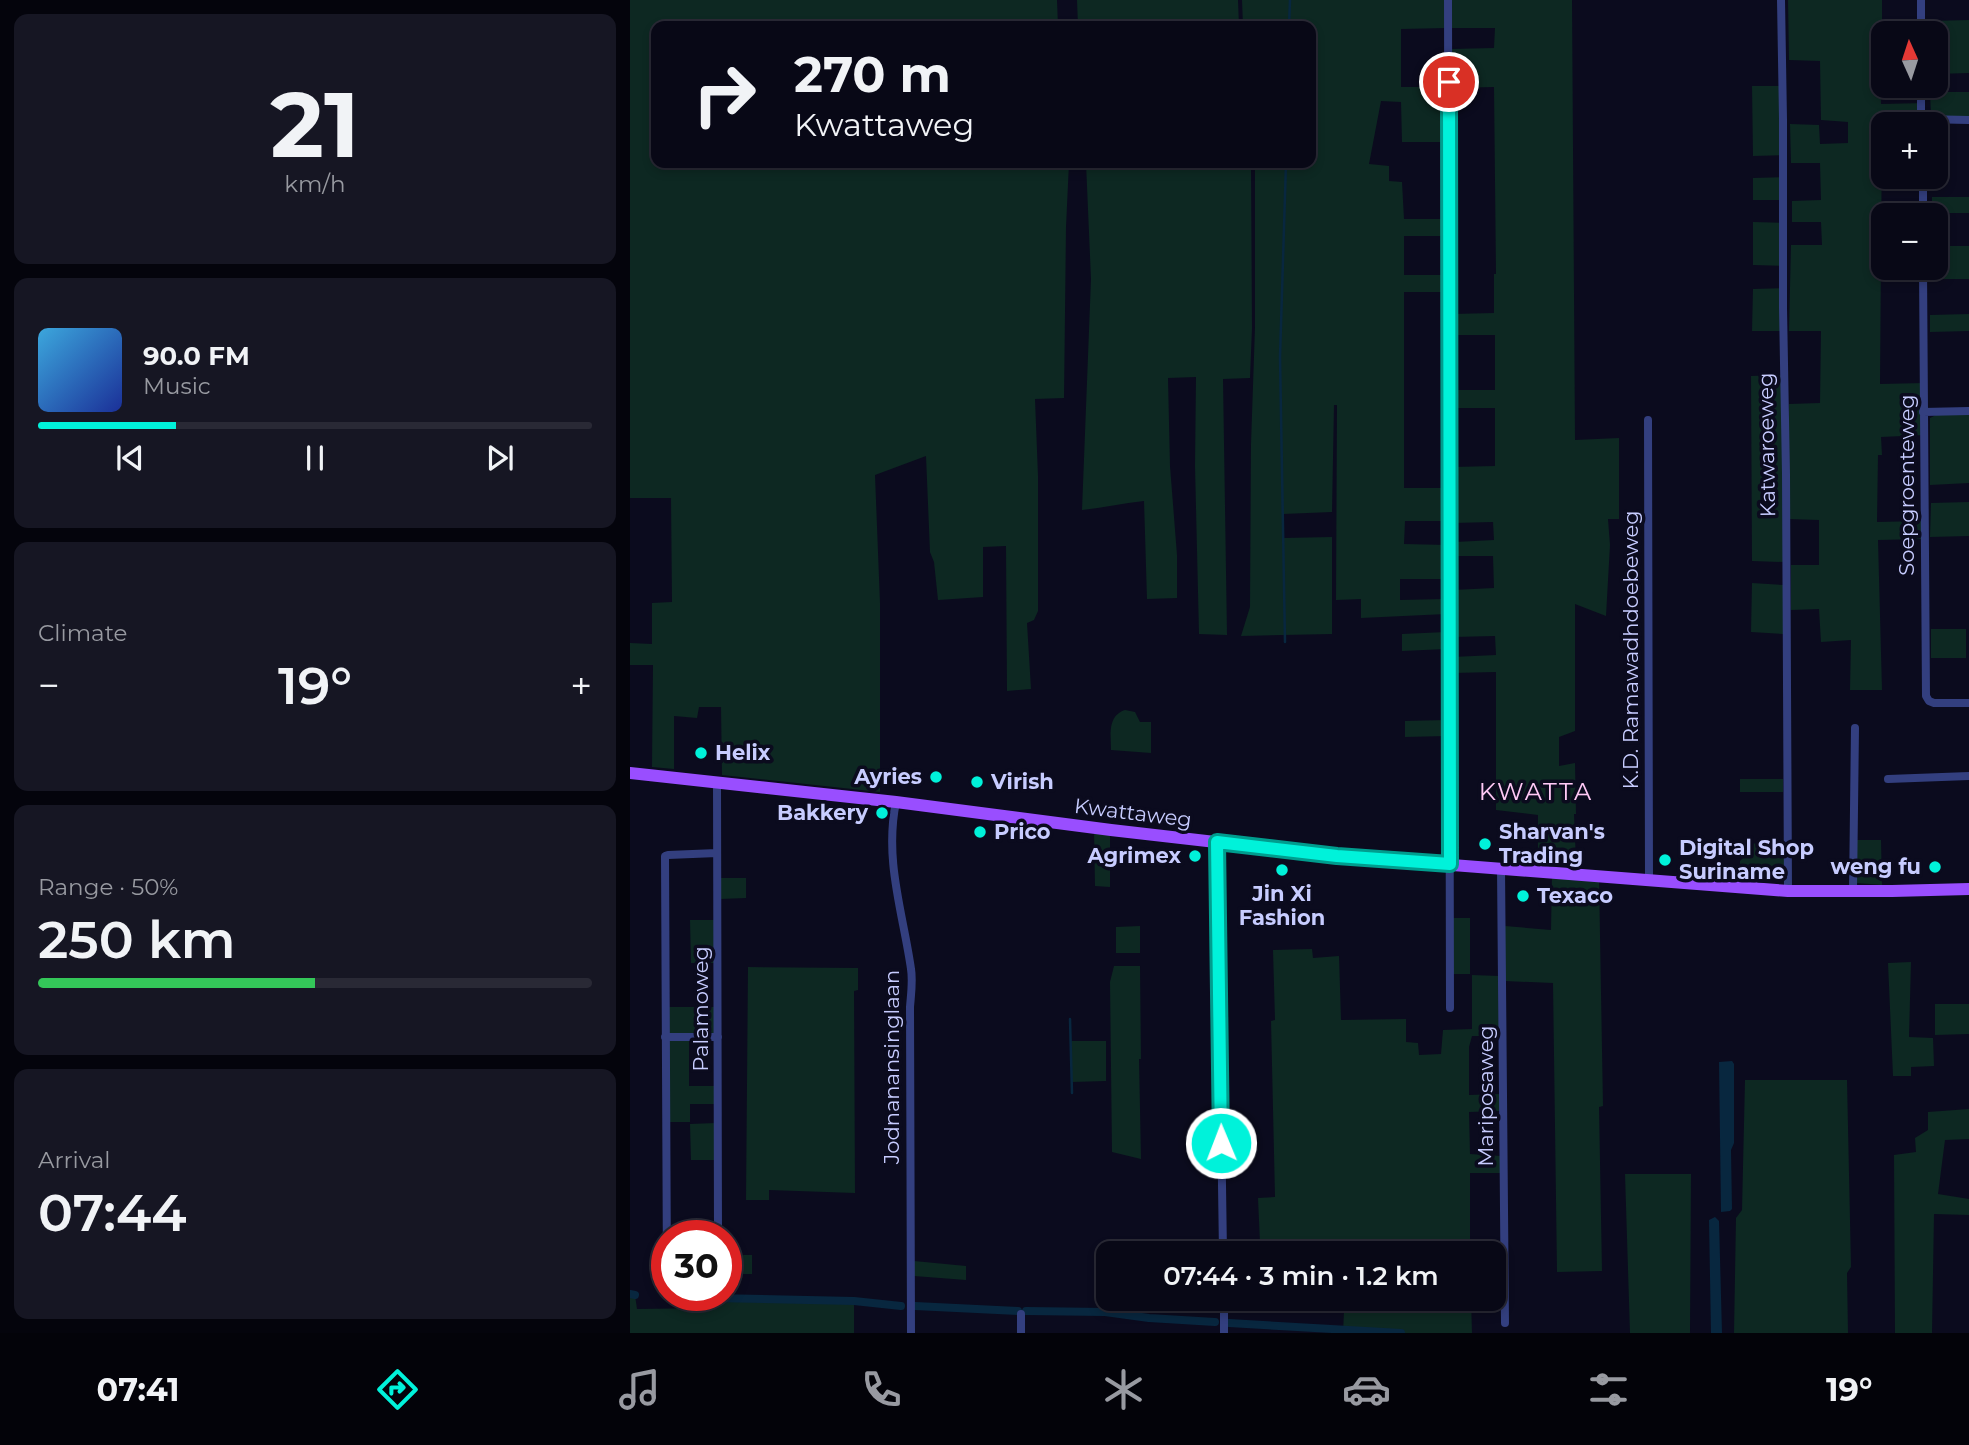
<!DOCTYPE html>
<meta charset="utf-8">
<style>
body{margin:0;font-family:Montserrat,sans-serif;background:#161623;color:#f1f3f6;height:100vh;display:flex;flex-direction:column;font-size:26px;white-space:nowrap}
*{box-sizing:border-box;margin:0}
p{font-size:23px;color:#989aa1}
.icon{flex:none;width:38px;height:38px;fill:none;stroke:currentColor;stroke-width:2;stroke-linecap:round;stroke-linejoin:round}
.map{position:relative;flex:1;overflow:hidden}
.panel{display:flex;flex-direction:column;gap:14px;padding:14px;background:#04040c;width:630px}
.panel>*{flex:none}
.banner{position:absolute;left:21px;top:21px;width:665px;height:147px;border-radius:14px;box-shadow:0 4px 10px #0003,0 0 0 2px #292935;background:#080816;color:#f1f3f6;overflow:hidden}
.needle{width:46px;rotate:357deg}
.controls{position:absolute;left:1241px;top:21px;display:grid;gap:14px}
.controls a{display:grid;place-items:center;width:77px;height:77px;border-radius:14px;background:#080816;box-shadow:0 4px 10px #0003,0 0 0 2px #292935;font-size:35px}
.speed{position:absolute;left:21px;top:1220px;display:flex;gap:14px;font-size:35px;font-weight:700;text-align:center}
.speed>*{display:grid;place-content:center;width:91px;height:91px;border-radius:50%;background:#080816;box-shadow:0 4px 10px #0003,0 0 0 2px #292935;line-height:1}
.speed .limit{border:10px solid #d22;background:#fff;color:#111}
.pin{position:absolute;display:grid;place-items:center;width:60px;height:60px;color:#fff;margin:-30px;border:4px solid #fff;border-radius:50%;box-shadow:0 2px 7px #0007}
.me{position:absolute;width:77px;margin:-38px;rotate:359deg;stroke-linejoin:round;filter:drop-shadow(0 0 5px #0008)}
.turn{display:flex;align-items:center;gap:24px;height:147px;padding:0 28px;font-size:32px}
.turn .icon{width:91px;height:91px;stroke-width:2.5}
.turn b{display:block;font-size:49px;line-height:60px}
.big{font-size:52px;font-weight:600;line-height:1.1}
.panel .widget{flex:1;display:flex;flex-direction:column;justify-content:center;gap:10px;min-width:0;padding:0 24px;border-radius:14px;background:#161623}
.panel .dial{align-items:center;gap:0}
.dial b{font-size:91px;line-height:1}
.song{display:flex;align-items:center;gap:21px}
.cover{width:84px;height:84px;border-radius:10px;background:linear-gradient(135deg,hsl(200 70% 55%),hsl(230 70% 35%))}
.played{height:7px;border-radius:4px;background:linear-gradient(90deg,#00f2da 25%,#292935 25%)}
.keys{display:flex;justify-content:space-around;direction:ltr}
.heat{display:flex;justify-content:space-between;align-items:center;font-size:38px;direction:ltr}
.charge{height:10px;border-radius:5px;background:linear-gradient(90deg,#34c759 50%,#292935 0)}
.trip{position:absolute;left:466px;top:1241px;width:410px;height:70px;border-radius:14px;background:#080816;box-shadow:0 4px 10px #0003,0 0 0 2px #292935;font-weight:600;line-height:70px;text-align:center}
.tab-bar{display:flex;height:112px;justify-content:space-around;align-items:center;background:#030309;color:#989aa1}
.tab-bar .icon{width:49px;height:49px}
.tab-bar .selected{color:#00f2da}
.tab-bar b{font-size:32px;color:#f1f3f6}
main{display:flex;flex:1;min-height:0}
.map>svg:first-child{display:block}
</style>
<main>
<section class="panel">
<div class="widget dial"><b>21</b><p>km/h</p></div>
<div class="widget">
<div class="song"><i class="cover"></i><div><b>90.0 FM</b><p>Music</p></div></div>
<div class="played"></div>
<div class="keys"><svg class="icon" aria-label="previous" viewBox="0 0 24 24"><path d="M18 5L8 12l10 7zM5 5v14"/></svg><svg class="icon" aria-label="pause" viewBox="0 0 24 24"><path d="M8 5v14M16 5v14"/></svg><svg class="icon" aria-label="next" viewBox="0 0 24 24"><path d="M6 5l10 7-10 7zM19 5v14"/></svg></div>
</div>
<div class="widget"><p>Climate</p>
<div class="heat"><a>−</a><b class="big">19°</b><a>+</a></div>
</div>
<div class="widget"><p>Range · 50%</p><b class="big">250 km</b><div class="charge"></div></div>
<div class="widget"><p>Arrival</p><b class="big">07:44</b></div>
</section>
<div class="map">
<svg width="1339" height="1333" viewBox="0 0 1339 1333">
<rect width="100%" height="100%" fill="#0b0b1e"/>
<path fill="#0d2822" d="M0,0H427L428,26H26V163H439L436,227L434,398L405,399L408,476V611L404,620L397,623L401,689L377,691L376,546L353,547V597L308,600L304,562L300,552L296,456L245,475L250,603V792L92,775L91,707H69L67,718L44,716V769L22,767L23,665H0V643L22,644V603L42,602L41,498H0Z
M447,0H608L609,26H448Z
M612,0H816V28L771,29V87H816V142H772L771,102L751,101L739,164L759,166V181L772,182L774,219H817V236H774V275H817V292H774V488H818V521H775L774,544L817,545V579H770V600L816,599V614L731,618V599L706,600L707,405H704L702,512L653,514L654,538L702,537V634L611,636L620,607L621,444L625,327V163H681V26H613Z
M821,0H942L945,440L989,438V519H978L980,545L976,616L945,604V731L929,737V766L945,763L946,814H944L946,862L908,860V815L866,810V672L822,673V657L866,655L865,636L823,637V590L864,588L863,556H824L825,542L864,540L863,522L823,523V467L865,466V408H823V390H865V335H823V314L864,313V274H866L864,87L822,88L821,49L864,48L865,28H821Z
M1158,0H1252V22L1295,21V33H1253L1252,56L1250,57L1251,104L1295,103V124H1253L1252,128L1250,384L1295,383V435L1251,437L1252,455H1248L1247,522L1291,521V539L1248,540L1252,690H1220L1221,640L1191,642L1189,609L1161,610V565H1189V520L1159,519V404L1190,403L1191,331H1159L1161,245H1192L1191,222H1162V201L1191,200L1190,163H1161L1160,124L1189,125L1190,144L1218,143V122L1191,120L1190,61L1159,60Z
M1339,20V73L1306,74V33H1299V21Z
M1122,86H1155L1156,155L1123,156Z
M1300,92H1339V121L1301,116Z
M456,163H621L622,328L620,378L593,379L597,635L569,634L565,466L566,377L538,378L540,466L547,555V598L517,599L514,501C493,503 473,508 452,510L461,279Z
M1155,177V200H1123V178Z
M1302,197H1339V213H1302Z
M1123,222L1155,223V266L1123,265Z
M1306,246H1339V279H1301V268H1306Z
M1155,288V331H1122L1123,289Z
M1339,314V331L1300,332V315Z
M1154,375V562L1122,561L1121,376Z
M1306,415H1339V483L1300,485V418Z
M1339,502V536L1300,537L1301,503Z
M1122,583L1154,585L1153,634L1121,632Z
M1301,629H1336V658H1301Z
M816,632V649L772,651V634Z
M495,710L505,712L510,722H521V753L481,750C481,735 477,716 495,710Z
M816,720V736L775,737V721Z
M1110,779H1153V792H1110Z
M464,830L480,832V887L465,886Z
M1226,840H1251L1252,885L1227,883Z
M1114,843L1155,845C1155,857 1158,872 1151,881L1110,879V861L1113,858Z
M922,873L969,878L973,1106L969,1107L972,1271L927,1272L923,983L875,981V926L921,930Z
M89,878H116V898L90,899Z
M822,918H840V974H822Z
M60,920H84V963H61Z
M510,926V953H486V927Z
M682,949L683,958L709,956L711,1020L776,1019V1042L788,1043L789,1055L811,1054L813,1030L842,1029V975L869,976V1036H842L839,1047V1095L870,1094V1111L839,1112L840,1154L871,1156V1173H840V1242L843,1243L844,1253H634L633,1243H630L628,1198L645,1197L641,1021L645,1020L643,950Z
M1281,962L1279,1037L1303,1038L1304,1066L1281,1067V1076H1263L1258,963Z
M484,966H510L511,1059H509L511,1159L482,1152L480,982Z
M118,967L228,968V990L224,991L225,1193L139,1190V1200H116Z
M1305,1004H1339V1034L1305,1035Z
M38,1007H85L84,1034H40L38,1031Z
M59,1039V1086H86V1104H60V1122H38L37,1043L41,1040Z
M441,1041H476V1081L442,1082Z
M1115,1080H1217L1221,1267L1217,1273L1218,1333H1104L1106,1218L1112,1210Z
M1339,1109V1139L1315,1140L1308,1194L1339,1199V1215L1304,1214L1302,1333H1265L1264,1155L1286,1152L1285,1138L1298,1130V1112Z
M86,1123L87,1160H61L60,1124Z
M995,1174H1061L1060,1333H1000Z
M96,1255H122V1274H96Z
M284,1261L336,1266V1280L284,1276Z
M0,1294L5,1295L7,1309L81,1308L82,1298L224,1301V1333H0Z
M664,1299H841L842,1333H713L714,1311L664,1308Z"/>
<path fill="#08273f" d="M1102,1061L1104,1064V1143L1101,1150L1102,1209L1100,1211L1091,1212L1089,1062Z
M1085,1217L1089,1221L1092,1333H1081L1079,1220Z"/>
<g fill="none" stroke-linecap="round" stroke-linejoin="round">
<path stroke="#08273f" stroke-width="2.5" d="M659,26L660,0
M655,642L650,357L656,163
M440,1019L442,1093"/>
<path stroke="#08273f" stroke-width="8" d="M0,1294L5,1295
M82,1298L224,1301L271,1306
M285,1306L388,1311
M396,1311L475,1312L519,1318L585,1322
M599,1323L771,1333"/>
<path stroke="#333f7f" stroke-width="8" d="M818,0L820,1008
M1151,0L1153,119V308L1156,474L1158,891
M1291,0V33
M1291,86V121
M1291,119L1339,120
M1293,177V215
M1293,268L1296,696L1299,701L1304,703H1339
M1293,412L1339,411
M1018,420L1019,880
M1258,779L1339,776
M87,782L88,1236
M266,802C254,860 273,913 281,969C283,981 281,994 280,1007L281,1333
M587,842L593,1253
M871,868L875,1323
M1223,890L1225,728
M35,1037H88
M37,1277L35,856L38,855L87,853
M594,1298V1333
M391,1333V1314"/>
<path stroke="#994eff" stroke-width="12" d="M0,773L266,802L481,830L707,856L1158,891H1262L1339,889"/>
</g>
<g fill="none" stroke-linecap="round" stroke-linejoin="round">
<defs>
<path id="route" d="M591,1143L587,842L707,856L820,864L819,82"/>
</defs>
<use href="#route" stroke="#009d8e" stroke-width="18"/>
<use href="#route" stroke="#00f2da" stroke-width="12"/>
</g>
<g fill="#00f2da" stroke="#0b0b1e" stroke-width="2.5">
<circle cx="71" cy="753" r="7"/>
<circle cx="306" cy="777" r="7"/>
<circle cx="347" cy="782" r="7"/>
<circle cx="252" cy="813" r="7"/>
<circle cx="350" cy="832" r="7"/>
<circle cx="855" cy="844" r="7"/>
<circle cx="565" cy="856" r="7"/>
<circle cx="1035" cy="860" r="7"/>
<circle cx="1305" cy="867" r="7"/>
<circle cx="652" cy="870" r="7"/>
<circle cx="893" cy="896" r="7"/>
</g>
<g text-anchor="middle" stroke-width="7" stroke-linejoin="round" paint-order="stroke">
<g font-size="21" fill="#c7ccff" stroke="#0b0b1e">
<text transform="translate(1137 445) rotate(-91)" y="7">Katwaroeweg</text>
<text transform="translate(1277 485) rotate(-90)" y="7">Soepgroenteweg</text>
<text transform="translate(1001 650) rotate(-90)" y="7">K.D. Ramawadhdoebeweg</text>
<text transform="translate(503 813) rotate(7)" y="7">Kwattaweg</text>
<text transform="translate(71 1009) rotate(-90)" y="7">Palamoweg</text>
<text transform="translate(262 1067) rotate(-90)" y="7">Jodnanansinglaan</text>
<text transform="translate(856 1096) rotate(-90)" y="7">Mariposaweg</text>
</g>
<g font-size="21" font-weight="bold" fill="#c7ccff" stroke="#0b0b1e" text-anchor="start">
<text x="85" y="760">Helix</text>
<text x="292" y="784" text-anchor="end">Ayries</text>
<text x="361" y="789">Virish</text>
<text x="238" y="820" text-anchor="end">Bakkery</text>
<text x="364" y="839">Prico</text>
<text x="869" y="839">Sharvan's<tspan x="869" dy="24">Trading</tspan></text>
<text x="1049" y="855">Digital Shop<tspan x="1049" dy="24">Suriname</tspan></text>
<text x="551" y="863" text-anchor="end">Agrimex</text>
<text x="1291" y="874" text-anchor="end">weng fu</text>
<text x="652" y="901" text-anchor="middle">Jin Xi<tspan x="652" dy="24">Fashion</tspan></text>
<text x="907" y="903">Texaco</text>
</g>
<g font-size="24" letter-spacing="2" fill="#ffc9f6" stroke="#0b0b1e">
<text x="906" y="800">KWATTA</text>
</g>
</g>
</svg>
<div class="controls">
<a><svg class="needle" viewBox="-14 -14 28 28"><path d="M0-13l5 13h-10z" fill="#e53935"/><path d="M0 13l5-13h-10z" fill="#989aa1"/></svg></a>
<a>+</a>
<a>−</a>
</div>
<div class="speed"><div class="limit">30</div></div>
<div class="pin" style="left:819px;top:82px;background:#d93025"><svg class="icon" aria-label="arrive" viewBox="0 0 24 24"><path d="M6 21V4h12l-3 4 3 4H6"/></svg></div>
<svg class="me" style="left:591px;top:1143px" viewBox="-20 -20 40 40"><circle r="17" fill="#00f2da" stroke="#fff" stroke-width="3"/><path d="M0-11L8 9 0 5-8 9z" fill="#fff"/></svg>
<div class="trip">07:44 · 3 min · 1.2 km</div>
<div class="banner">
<div class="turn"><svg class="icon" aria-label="right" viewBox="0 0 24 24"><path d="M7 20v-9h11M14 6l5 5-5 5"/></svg><div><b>270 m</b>Kwattaweg</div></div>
</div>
</div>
</main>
<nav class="tab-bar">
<b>07:41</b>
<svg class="icon selected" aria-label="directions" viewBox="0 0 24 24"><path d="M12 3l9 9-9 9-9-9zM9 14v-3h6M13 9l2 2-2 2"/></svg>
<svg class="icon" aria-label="music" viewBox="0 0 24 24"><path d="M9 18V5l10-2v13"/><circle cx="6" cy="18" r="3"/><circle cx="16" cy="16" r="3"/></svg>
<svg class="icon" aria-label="phone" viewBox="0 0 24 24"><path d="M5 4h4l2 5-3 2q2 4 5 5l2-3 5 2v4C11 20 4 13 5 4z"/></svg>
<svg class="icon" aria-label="climate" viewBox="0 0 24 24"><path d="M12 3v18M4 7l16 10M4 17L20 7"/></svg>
<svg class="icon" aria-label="car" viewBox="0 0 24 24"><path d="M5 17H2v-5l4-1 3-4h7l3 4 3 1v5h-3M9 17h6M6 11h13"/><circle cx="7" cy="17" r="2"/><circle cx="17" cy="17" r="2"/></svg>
<svg class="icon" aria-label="filters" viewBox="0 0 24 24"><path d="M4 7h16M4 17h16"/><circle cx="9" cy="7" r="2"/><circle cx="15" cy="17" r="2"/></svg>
<b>19°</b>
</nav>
